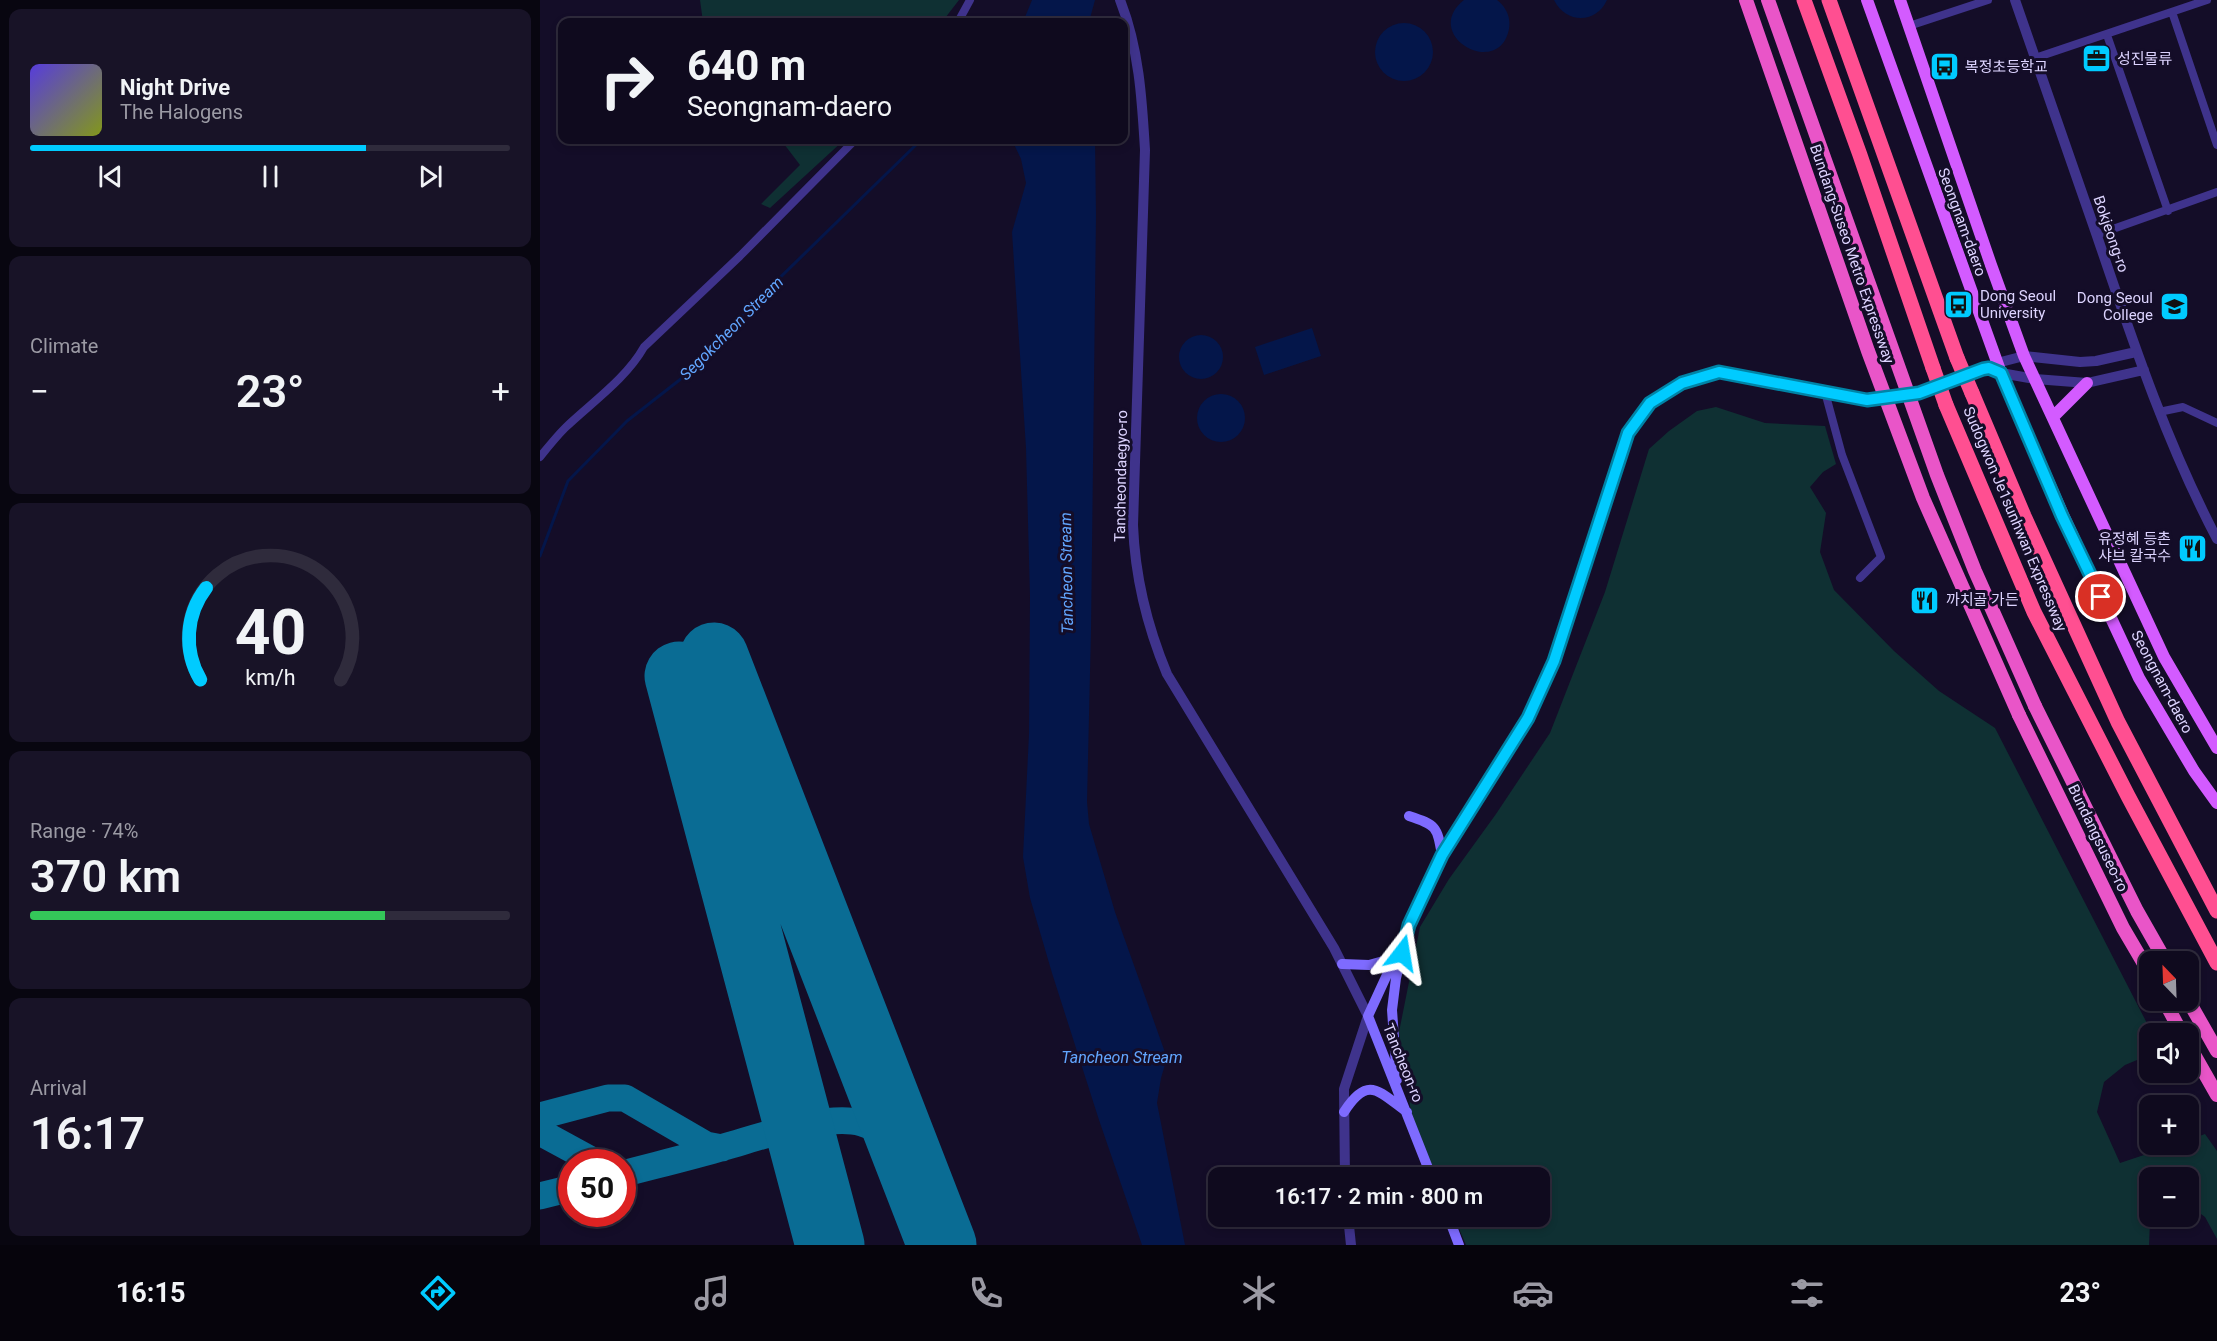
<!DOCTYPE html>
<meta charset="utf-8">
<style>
body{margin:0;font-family:Roboto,"Noto Sans KR",sans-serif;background:#181327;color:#f1f3f6;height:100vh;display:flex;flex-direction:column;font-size:22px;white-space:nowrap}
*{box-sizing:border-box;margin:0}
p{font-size:20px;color:#9b9aa4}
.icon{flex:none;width:33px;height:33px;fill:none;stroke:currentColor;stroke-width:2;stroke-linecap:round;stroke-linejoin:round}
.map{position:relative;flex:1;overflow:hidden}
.sheet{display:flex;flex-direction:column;gap:9px;padding:9px;background:#080610;width:540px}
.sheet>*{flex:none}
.top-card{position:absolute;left:18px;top:18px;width:570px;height:126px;border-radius:12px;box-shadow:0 3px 9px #0003,0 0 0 2px #2f2b3c;background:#0f0a1e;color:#f1f3f6;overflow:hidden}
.needle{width:39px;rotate:337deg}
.buttons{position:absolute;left:1599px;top:951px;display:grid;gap:12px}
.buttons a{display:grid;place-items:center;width:60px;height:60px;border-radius:12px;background:#0f0a1e;box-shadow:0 3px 9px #0003,0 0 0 2px #2f2b3c;font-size:30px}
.speed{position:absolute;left:18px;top:1149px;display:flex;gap:12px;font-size:30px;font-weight:700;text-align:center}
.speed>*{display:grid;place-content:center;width:78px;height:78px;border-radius:50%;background:#0f0a1e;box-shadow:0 3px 9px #0003,0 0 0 2px #2f2b3c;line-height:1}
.speed .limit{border:9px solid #d22;background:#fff;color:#111}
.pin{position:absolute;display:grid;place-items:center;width:51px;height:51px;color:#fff;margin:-26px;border:3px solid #fff;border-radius:50%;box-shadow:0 2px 6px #0007}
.me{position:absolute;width:66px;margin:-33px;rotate:14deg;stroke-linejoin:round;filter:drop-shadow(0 0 4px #0008)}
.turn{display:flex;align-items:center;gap:21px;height:126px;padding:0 30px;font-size:27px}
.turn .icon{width:78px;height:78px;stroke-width:2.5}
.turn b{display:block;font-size:42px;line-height:51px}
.big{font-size:45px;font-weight:600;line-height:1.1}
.sheet .tile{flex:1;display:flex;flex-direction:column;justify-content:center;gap:9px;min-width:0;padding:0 21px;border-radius:12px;background:#181327}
.sheet .dial{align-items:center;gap:0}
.dial svg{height:156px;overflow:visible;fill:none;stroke:#2f2b3c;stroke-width:7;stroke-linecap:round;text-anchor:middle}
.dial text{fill:#f1f3f6;stroke:none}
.song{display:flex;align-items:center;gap:18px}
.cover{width:72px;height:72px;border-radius:9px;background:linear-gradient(135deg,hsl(250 70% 55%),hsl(70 70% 35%))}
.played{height:6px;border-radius:3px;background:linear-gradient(90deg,#00cbff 70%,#2f2b3c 70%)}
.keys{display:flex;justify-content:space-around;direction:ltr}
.heat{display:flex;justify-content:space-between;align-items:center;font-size:33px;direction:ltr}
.charge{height:9px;border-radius:4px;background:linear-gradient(90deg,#34c759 74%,#2f2b3c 0)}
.trip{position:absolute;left:668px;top:1167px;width:342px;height:60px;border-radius:12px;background:#0f0a1e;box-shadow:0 3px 9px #0003,0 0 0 2px #2f2b3c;font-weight:600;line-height:60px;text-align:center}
.dock{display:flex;height:96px;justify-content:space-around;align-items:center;background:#06040c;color:#9b9aa4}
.dock .icon{width:42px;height:42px}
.dock .selected{color:#00cbff}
.dock b{font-size:27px;color:#f1f3f6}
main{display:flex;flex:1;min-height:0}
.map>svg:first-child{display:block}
</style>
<main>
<section class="sheet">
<div class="tile">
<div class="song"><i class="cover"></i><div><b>Night Drive</b><p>The Halogens</p></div></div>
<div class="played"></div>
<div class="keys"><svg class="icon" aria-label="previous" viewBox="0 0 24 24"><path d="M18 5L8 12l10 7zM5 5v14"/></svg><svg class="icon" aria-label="pause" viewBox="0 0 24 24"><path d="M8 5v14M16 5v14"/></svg><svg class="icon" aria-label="next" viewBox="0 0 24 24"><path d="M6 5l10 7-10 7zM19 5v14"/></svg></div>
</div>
<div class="tile"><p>Climate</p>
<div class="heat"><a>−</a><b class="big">23°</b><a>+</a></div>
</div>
<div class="tile dial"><svg viewBox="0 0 100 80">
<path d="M14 69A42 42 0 1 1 86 69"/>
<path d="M14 69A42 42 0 0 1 17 22" stroke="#00cbff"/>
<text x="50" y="56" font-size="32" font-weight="700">40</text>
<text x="50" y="72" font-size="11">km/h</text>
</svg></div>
<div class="tile"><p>Range · 74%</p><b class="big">370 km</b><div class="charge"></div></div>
<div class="tile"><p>Arrival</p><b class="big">16:17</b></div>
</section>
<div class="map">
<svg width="1677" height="1245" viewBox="0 0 1677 1245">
<rect width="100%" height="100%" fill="#140d28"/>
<path fill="#0f3033" d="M160,0H419L402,22H163Z
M241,140H304L230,208L221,204L260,165Z
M1176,407L1225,423L1285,426L1296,464L1283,472L1270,487L1286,513L1280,552L1294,590L1354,651L1399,691L1455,728L1612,1033L1610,1034L1609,1055L1585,1065L1564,1082L1557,1112L1580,1163L1634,1145L1648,1144L1649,1140L1665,1134L1677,1151V1239L1665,1217L1649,1205L1648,1178H1610V1216L1620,1217L1610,1221L1609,1245H926L914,1217L999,1216V1178L897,1177L872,1119L859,1032L880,927L909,879L956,814L1010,733L1065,592L1109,449L1129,431L1157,411Z"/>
<path fill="#04164a" d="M492,0H555L549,22H483Z
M924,0H957C966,7 971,17 969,29C959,80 880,35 924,0Z
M1014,0H1067C1056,24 1026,24 1014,0Z
M835 52a29 29 0 1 1 58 0a29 29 0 1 1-58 0Z
M472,140H555L556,215L551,630L547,802L549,824L575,912L627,1058L621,1078L617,1103L645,1245H602L559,1120L512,973L490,898L483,857L489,734L490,596L486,448L472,232L486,183L481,159Z
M772,328L781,356L724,375L715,347Z
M639 357a22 22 0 1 1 44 0a22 22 0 1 1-44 0Z
M657 418a24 24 0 1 1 48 0a24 24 0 1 1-48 0Z"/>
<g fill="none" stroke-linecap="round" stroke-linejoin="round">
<path stroke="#04164a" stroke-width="3" d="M0,556L28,481L87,421L151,371L217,300L381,140"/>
<path stroke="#0a6c94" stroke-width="27" d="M0,1116L68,1098H85L166,1145L182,1148
M0,1132L55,1162
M82,1174C116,1165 150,1157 184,1147C220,1137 287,1113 322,1123C346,1130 359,1148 372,1167
M0,1196L32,1188"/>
<path stroke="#0a6c94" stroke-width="69" d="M174,657L402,1245
M139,676L290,1245"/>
<path stroke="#3f338c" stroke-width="8" d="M1632,12L1677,145
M418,22L430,0
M1369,26L1448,0
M1567,35L1628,211
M1495,58L1667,0
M1556,235L1677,192
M1285,392L1302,455L1341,557L1320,578
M1619,412L1643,407L1677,423
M0,457C8,447 16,437 25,428C51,403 86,379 104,347L200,256L315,140"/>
<path stroke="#3f338c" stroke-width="10" d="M580,0C599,48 602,99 605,150L593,525C595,577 607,626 627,674L794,948L828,1016L804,1089L805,1178
M1475,0C1502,79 1530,157 1557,236C1592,339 1626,442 1677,539
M1457,363L1484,356L1540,362L1556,361L1596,352
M1461,373L1495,379L1547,383L1604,370
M808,1216L811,1245"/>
<path stroke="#7e6bff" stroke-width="10" d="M869,816C897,825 897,827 902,855
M802,964L829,965L854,958
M857,1080L852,1010L856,978L863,950
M804,1112C828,1075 838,1091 867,1112
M892,1178L828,1016L902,855L988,719L1014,661L1088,433L1110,403L1142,383L1179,372L1327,401L1379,393L1449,367L1457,363
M908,1216L919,1245"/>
<path stroke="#d35bff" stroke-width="12" d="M1327,0L1461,373L1523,515L1599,678L1654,771L1677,803
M1360,0L1451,265L1484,356L1624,657L1677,748
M1513,417L1547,383"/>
<path stroke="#e955c8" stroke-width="14" d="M1495,706L1597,911L1626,962
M1479,715L1583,928L1610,974
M1624,1000L1642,1034
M1648,1000L1677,1051
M1648,1044L1677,1095"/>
<path stroke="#ff4f91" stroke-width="15" d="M1264,0L1320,155L1393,368
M1289,0L1417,358
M1432,393L1484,516L1578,722L1677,911
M1406,405L1494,612L1588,796L1677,963"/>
<path stroke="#e955c8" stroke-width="14" d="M1206,0L1328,351L1383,498L1479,715
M1228,0L1397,475L1435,571L1495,706"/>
<path stroke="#ff4f91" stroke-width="15" d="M1417,358L1432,393
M1393,368L1406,405"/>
</g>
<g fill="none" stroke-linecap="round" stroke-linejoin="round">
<defs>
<path id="route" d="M862,953L869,925L902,855L988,718L1014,661L1088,433L1110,403L1142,383L1179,372L1327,400L1379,393L1443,369L1449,368L1461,373L1522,516L1561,597"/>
</defs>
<use href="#route" stroke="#0084a6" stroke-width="15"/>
<use href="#route" stroke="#00cbff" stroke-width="10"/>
</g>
<defs>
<symbol id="office-square" viewBox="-11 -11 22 22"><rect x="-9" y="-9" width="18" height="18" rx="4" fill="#00cbff" stroke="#140d28"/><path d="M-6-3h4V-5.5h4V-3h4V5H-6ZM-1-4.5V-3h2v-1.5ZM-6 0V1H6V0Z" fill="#111"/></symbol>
<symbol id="bus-square" viewBox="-11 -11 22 22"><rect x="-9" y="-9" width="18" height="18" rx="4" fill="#00cbff" stroke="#140d28"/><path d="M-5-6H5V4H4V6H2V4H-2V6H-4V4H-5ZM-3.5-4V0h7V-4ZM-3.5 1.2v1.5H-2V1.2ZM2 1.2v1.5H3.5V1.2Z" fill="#111"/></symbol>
<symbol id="university-square" viewBox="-11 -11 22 22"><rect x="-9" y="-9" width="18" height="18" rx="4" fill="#00cbff" stroke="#140d28"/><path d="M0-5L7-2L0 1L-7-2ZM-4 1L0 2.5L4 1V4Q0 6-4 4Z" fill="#111"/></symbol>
<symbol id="restaurant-square" viewBox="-11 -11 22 22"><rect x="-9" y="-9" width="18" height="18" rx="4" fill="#00cbff" stroke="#140d28"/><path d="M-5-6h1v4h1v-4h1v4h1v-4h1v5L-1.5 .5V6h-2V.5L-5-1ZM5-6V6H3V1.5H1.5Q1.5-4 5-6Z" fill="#111"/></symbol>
</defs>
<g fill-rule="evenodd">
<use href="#office-square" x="1540" y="42" width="33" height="33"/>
<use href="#bus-square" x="1388" y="50" width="33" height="33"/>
<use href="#bus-square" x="1402" y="288" width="33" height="33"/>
<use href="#university-square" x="1618" y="290" width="33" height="33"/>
<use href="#restaurant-square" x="1636" y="532" width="33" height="33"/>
<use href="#restaurant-square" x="1368" y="584" width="33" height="33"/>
</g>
<g text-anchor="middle" stroke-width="6" stroke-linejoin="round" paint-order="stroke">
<g font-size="15" fill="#ddd4ff" stroke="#140d28" text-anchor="start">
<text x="1577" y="64">성진물류</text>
<text x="1425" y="72">복정초등학교</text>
<text x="1440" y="301">Dong Seoul<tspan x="1440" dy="17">University</tspan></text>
<text x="1613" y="303" text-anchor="end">Dong Seoul<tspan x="1613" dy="17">College</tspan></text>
<text x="1631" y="544" text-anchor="end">유정혜 등촌<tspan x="1631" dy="17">샤브 칼국수</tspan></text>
<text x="1406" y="605">까치골 가든</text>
</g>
<g font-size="15" fill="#ddd4ff" stroke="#140d28">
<text transform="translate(1422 222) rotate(70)" y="5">Seongnam-daero</text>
<text transform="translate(1571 234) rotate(71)" y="5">Bokjeong-ro</text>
<text transform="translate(1312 254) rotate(71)" y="5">Bundang-Suseo Metro Expressway</text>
<text transform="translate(581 476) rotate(-89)" y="5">Tancheondaegyo-ro</text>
<text transform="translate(1475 519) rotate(67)" y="5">Sudogwon Je1sunhwan Expressway</text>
<text transform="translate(1622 682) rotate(62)" y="5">Seongnam-daero</text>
<text transform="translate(1558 838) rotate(64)" y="5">Bundangsuseo-ro</text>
<text transform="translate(863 1063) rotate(68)" y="5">Tancheon-ro</text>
</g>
<g font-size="16" font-style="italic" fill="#62a6ff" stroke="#140d28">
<text transform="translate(191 328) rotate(-45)" y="6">Segokcheon Stream</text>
<text transform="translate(526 573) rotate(-91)" y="6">Tancheon Stream</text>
<text x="582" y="1063">Tancheon Stream</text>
</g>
</g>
</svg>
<div class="buttons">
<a><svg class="needle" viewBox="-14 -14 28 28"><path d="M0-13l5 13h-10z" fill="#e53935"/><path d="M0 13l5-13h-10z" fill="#9b9aa4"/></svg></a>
<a><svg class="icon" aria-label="sound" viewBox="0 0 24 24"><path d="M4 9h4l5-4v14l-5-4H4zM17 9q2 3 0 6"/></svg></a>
<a>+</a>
<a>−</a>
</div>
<div class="speed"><div class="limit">50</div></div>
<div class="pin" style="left:1561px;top:597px;background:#d93025"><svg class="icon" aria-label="arrive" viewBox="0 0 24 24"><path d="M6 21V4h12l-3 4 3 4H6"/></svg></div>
<svg class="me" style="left:862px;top:953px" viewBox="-20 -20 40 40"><path d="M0-17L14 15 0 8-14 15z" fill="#00cbff" stroke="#fff" stroke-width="4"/></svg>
<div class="trip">16:17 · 2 min · 800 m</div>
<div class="top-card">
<div class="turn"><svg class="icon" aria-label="right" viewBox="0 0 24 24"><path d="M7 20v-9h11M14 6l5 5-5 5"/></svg><div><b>640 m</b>Seongnam-daero</div></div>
</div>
</div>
</main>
<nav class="dock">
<b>16:15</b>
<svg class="icon selected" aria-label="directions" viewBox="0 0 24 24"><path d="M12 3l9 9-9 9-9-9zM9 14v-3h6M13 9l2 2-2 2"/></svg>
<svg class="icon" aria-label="music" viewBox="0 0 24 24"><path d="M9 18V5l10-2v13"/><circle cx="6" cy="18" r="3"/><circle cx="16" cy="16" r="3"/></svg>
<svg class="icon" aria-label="phone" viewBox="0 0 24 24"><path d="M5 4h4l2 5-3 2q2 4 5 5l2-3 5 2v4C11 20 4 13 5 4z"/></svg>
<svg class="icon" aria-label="climate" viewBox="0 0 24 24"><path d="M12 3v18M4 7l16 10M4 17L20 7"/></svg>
<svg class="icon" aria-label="car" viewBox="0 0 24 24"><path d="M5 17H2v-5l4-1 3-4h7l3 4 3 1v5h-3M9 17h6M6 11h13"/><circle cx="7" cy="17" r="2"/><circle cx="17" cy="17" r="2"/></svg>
<svg class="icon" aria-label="filters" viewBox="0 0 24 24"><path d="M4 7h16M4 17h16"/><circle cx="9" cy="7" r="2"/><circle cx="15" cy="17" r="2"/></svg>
<b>23°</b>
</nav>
